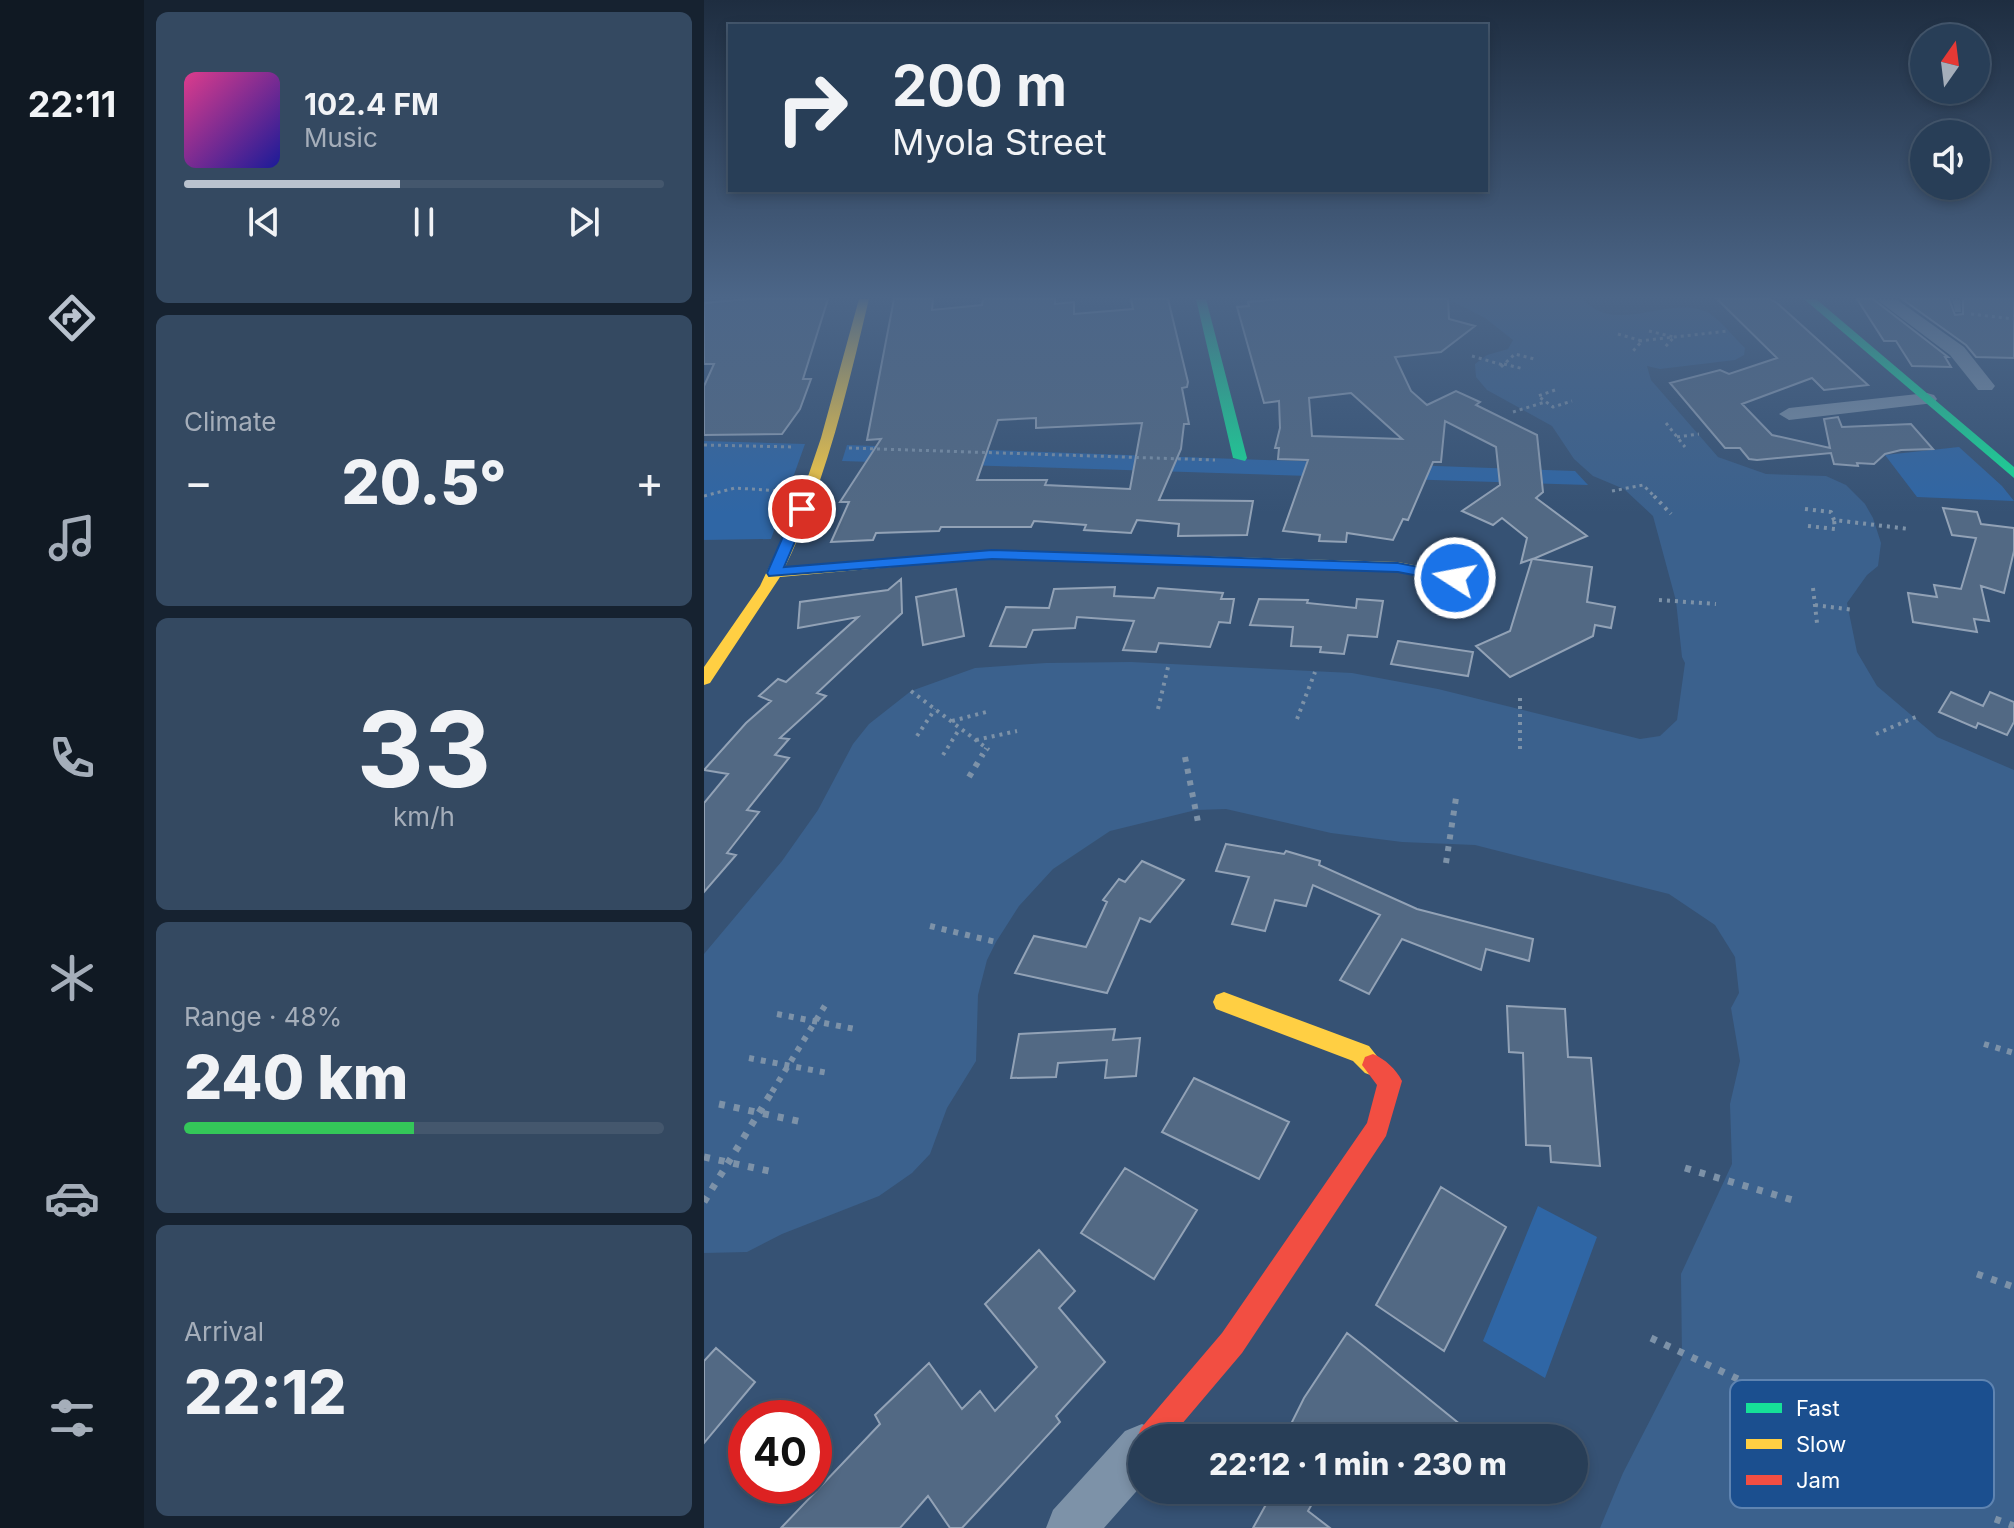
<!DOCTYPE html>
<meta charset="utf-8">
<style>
body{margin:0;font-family:Inter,sans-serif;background:#344961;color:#f1f3f6;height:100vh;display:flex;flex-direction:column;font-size:30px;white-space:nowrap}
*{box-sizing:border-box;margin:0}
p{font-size:26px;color:#a5aeba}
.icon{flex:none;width:44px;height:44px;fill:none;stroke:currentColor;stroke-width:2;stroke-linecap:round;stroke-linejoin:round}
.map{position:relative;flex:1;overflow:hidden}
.panel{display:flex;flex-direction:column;gap:12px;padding:12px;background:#162230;width:560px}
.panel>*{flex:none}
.hud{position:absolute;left:24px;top:24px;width:760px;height:168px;border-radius:0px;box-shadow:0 4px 12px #0003,0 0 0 2px #44576d;background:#283e57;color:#f1f3f6;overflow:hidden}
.needle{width:52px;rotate:14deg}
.controls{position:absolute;left:1206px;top:24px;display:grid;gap:16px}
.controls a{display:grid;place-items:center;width:80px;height:80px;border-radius:50%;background:#283e57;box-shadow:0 4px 12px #0003,0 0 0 2px #44576d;font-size:40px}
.speed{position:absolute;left:24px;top:1400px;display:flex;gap:16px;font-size:40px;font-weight:700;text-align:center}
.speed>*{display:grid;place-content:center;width:104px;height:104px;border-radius:50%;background:#283e57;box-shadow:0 4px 12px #0003,0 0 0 2px #44576d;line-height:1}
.speed .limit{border:12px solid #d22;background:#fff;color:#111}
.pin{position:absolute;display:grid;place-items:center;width:68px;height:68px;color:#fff;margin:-34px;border:4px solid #fff;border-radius:50%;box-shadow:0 2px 8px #0007}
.me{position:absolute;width:88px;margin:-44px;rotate:281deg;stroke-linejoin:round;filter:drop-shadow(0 0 6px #0008)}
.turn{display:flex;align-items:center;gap:28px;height:168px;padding:0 32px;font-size:36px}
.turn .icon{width:104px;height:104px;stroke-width:2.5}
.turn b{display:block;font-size:56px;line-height:68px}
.big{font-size:60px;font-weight:800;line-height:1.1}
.panel .tile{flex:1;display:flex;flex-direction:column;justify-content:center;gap:12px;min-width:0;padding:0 28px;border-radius:12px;background:#344961}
.panel .dial{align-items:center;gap:0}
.dial b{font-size:104px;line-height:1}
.song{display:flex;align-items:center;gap:24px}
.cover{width:96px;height:96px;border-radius:12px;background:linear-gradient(135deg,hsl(330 70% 55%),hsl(240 70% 35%))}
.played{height:8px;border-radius:4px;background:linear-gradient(90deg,#b9c2ce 45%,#44576d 45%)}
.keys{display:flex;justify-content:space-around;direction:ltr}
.heat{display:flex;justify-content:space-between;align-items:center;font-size:44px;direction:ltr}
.charge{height:12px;border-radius:6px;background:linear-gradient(90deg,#34c759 48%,#44576d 0)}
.trip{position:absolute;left:424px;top:1424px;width:460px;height:80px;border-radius:40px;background:#283e57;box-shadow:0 4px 12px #0003,0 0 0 2px #44576d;font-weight:800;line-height:80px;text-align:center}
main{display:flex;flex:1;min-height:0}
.dock{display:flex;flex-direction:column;width:144px;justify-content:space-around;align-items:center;background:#101923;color:#a5aeba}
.dock .icon{width:56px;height:56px}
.dock .selected{color:#b9c2ce}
.dock b{font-size:36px;color:#f1f3f6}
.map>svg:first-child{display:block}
</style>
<main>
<nav class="dock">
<b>22:11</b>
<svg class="icon selected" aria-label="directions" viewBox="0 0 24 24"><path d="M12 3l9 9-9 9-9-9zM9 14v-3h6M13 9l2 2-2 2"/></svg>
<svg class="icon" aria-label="music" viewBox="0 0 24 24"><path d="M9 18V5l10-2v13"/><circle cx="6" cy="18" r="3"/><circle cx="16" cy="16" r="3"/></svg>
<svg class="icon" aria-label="phone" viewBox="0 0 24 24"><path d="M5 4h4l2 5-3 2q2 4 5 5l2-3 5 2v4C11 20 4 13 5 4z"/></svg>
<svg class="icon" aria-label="climate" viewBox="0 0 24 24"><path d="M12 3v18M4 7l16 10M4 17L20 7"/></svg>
<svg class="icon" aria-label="car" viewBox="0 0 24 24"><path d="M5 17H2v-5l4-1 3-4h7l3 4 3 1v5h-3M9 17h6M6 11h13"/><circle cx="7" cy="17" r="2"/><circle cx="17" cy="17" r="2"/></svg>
<svg class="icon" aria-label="filters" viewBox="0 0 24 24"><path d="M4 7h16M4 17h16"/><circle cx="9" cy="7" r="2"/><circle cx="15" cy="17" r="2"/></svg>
</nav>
<section class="panel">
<div class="tile">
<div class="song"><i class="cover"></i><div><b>102.4 FM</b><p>Music</p></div></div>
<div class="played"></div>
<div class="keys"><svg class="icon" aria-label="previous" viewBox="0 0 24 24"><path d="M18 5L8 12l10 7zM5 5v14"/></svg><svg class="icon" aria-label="pause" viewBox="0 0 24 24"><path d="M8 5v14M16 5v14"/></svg><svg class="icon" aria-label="next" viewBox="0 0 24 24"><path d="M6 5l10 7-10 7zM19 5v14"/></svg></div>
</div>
<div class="tile"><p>Climate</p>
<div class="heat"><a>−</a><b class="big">20.5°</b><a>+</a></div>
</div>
<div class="tile dial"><b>33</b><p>km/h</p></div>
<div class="tile"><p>Range · 48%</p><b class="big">240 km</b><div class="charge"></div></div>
<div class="tile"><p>Arrival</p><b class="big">22:12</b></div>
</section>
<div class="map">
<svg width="1310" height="1528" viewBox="0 0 1310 1528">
<rect width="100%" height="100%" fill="#365274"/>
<path fill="#2f66a5" d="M0,441L101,444L67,539L0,540Z
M143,445L871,471L884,485L138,461Z
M1255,447L1298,486L1310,501L1213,497L1181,455Z
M834,1206L893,1237L841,1378L779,1341Z"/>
<path fill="#3b618d" d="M744,299H879C911,337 966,293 1005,313C1018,321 1030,338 1041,348L1040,355L1031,360L956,369L943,366L947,380L1014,457L1062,474L1122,476L1142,485L1161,504L1169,518L1177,543L1174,566L1163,575L1143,603L1153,652L1173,686L1233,737L1310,770V1528H896L919,1473L978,1358L977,1274L1028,1164L1026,1104L1036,1061L1027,1008L1035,993L1031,957L1011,925L965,894L771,845L698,842L627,833L522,809L492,810L406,831L349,869L315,906L292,942L283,960L274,995L272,1061L243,1108L226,1154L208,1173L175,1196L78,1234L43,1252L0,1253V954L78,861L114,810L149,744L165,724L207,691L271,668L342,663L427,662L648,673L734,689L936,739L956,736L973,720L981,663L978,657L972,601L949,516L920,489L889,476L870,459L848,426L783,390L772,377L771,364L783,355L804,349L809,340L781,318Z"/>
<path fill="#526984" stroke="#92a2b6" stroke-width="2" fill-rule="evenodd" d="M43,299H124L99,379H107L96,409L78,434L0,435V386L10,364H0V303Z
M190,299H229L228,310L278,305L279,299H351V304L370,302V314L429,309L427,299H464L484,382L483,387L478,388L485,424H480L477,449L455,500L549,501L543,535L474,536L475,524L433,520L427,533L380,530L382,525L330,521L327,527H237L235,531L172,533L169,540L127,542L145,502H136L177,439L163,440ZM332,418V428L438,423L426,489L341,485L343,480H273L294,420Z
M576,299H744L745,319L771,326L737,352L691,357L707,391L723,405L752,391L776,402L772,405L833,435L839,492L832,498L883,536L829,559L888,567L883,602L911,607L907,628L891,625L889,636L806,677L772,646L806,631L828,559L817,563L823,538L798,518L789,525L758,511L796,485L792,447L741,421L737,462H729L704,520L699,519L689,540L643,533L642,542L615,541L616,535L579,531L604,460L574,459L575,448H571L576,428L575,401L560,403L533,307L545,306L544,302ZM647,393L698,439L608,436L605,398Z
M1013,299H1066L1073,303L1164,385L1120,390L1108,378L1038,404L1068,435L1126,448L1120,419L1134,417L1138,427L1207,424L1229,449L1197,450L1181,454L1170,464L1153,463L1154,466L1130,464L1127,453L1053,460L1045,459L1036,448H1021L966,383L1016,370L1025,374L1073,358Z
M1153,299H1169L1244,357H1241L1247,367L1208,366L1192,341H1180Z
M1198,299H1245L1251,315L1259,314V299H1310V358L1272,357L1262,345Z
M1239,508L1273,512L1277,524L1310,528V551L1300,593L1277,586L1285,621L1270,619L1273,632L1209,622L1204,593L1233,597L1230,585L1257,589L1272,538L1248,535Z
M197,579L198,613L113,693L122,696L76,738L85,739L71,755L85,758L43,810L55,812L23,853L32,855L0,892V803L24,774L0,770L42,723L67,701L55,696L74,679L82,682L154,617L94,628L96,602L184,590Z
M411,587L410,596L450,598L454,588L519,593L517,599H530L526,623L515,622L506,647L455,643L452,652L419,650L430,621L373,617L371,628L329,630L322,647L286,646L302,607L345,608L350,589Z
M252,589L260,636L219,645L212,597Z
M555,599L604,600L603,603L652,608L653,599L679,601L673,637L644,635L640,654L616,652L617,647L587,646L589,627L546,625Z
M694,641L769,652L764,676L687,664Z
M1247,692L1279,706L1286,692L1310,702V722L1303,735L1274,723L1272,728L1235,712Z
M522,844L580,854L582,851L616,861L615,865L713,909L829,939L825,961L782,949L777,970L698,939L665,994L636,980L676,915L609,885L602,906L571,900L561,931L528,924L545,877L512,871Z
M438,861L480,880L446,922L436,918L403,993L311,973L330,936L382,947L403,902L399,900L415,879L421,882Z
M803,1006L861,1009L864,1057L887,1058L896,1166L847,1162L846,1146L822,1145L819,1053L805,1052Z
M411,1029L409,1040L436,1038L432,1076L401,1078L403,1060L354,1063L352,1077L307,1078L315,1034Z
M490,1078L585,1122L555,1179L458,1132Z
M421,1168L493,1210L450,1279L377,1233Z
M737,1187L802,1227L740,1351L672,1305Z
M335,1250L371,1291L355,1308L401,1362L352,1416L356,1422L283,1501L258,1528H246L224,1496L196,1528H77L176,1424L171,1415L225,1363L258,1409L276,1391L291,1411L333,1367L281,1304Z
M643,1333L662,1348L773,1438H580L600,1398Z
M12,1348L51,1382L0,1443V1361Z
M570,1490H616L604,1511L626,1528H549Z"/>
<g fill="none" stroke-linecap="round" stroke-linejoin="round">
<path stroke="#7d92a8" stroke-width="3" stroke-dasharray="3 4" stroke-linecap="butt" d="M1267,314L1310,319
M945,331L970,337L961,347
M914,334L938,341L929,351
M935,341L1024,331
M768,356L799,365
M800,364L820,369
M797,367L811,354L830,359
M851,390L834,396L849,407L868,401
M809,412L841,402
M962,423L981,447
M973,437L995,434
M0,445L91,447
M145,448L511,460
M908,491L939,485L952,498
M0,496L31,488L78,491"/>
<path stroke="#7d92a8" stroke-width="4" stroke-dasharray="3 5" stroke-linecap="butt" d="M950,496L967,514
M1101,509L1127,512L1130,520L1205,529
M1104,526L1131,529L1130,520
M1109,588L1113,623
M955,600L1012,604
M1111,605L1150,610
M207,691L285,750
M816,698V754
M454,709L465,663
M593,719L611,672
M248,721L286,711
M1172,734L1214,716
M213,736L231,709
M272,740L313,731
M239,755L256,728
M277,756L282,748"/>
<path stroke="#7d92a8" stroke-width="6" stroke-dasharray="5 7" stroke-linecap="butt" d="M481,757L494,822
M265,777L279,754
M742,863L752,798
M226,926L292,942
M73,1014L151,1029
M1280,1044L1310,1053
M45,1058L124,1073
M68,1092L122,1004"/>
<path stroke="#7d92a8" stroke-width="7" stroke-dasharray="6 9" stroke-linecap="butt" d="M15,1104L98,1122
M0,1157L65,1171
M981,1168L1095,1202
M0,1202L69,1090
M1273,1274L1310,1287
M947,1338L1072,1397
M1291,1519L1310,1526"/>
<path fill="#7d92a8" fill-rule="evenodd" d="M1248,299H1256L1257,312H1251Z"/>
<path fill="#7d92a8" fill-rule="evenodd" d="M1172,299H1192L1260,347L1291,386L1288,390H1274L1246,355Z
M1223,393L1230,395L1233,399L1230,403L1085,420L1075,414L1085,408Z
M438,1424L455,1431L458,1438H438V1485L400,1528H342L349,1510L421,1431Z"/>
<path fill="#16e098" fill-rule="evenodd" d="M492,299H502L543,458L541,461L529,458Z
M1100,299H1112L1310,467V478Z"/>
<path fill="#ffcf43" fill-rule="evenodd" d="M155,299H165C143,391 122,482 81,567L288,550L694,562L751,573L759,578L751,583L694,572L288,558L76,577L6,683L0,685V667L56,586L94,506L117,438Z
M520,992L665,1046L680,1065L677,1073L669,1076L661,1073L649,1061L512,1009L509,1002L512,995Z"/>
<path fill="#f24e42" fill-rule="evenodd" d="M669,1054C681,1059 692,1069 698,1081L682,1136L538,1353L466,1438H438L437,1448L433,1438L437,1428L518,1333L663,1123L673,1085L658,1065L661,1057Z"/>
</g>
<linearGradient id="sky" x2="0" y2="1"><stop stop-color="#1e2d40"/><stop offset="0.58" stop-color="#4c6688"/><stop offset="1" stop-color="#4c6688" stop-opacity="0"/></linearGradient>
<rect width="1310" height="513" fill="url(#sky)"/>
<path fill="#1a73e8" stroke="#114b97" stroke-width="2" d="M98,504L105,509L80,567L288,550L694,563L751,574L759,578L751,583L694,572L288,559L65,576L63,573L91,509Z"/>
<rect x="1026" y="1380" width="264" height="128" rx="12" fill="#1b4f8f" stroke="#5f84b1" stroke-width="2"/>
<rect x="1042" y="1403" width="36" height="10" fill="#16e098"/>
<rect x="1042" y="1439" width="36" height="10" fill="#ffcf43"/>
<rect x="1042" y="1475" width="36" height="10" fill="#f24e42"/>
<g font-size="22" fill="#fff">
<text x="1092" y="1416">Fast</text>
<text x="1092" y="1452">Slow</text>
<text x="1092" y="1488">Jam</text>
</g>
</svg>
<div class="controls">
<a><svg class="needle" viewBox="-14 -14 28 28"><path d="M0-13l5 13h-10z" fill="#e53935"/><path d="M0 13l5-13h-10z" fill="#a5aeba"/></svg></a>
<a><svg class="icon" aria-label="sound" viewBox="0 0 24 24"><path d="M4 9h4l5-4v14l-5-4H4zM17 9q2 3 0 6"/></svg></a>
</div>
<div class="speed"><div class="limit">40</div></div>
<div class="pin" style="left:98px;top:509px;background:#d93025"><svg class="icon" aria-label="arrive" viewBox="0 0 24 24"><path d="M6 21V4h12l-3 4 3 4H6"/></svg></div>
<svg class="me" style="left:751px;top:578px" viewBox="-20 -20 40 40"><circle r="17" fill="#1a73e8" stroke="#fff" stroke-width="3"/><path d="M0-11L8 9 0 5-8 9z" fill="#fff"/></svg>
<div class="trip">22:12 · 1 min · 230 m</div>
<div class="hud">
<div class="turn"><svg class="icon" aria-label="right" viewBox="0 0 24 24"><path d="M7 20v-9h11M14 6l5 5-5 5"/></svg><div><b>200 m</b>Myola Street</div></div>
</div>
</div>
</main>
